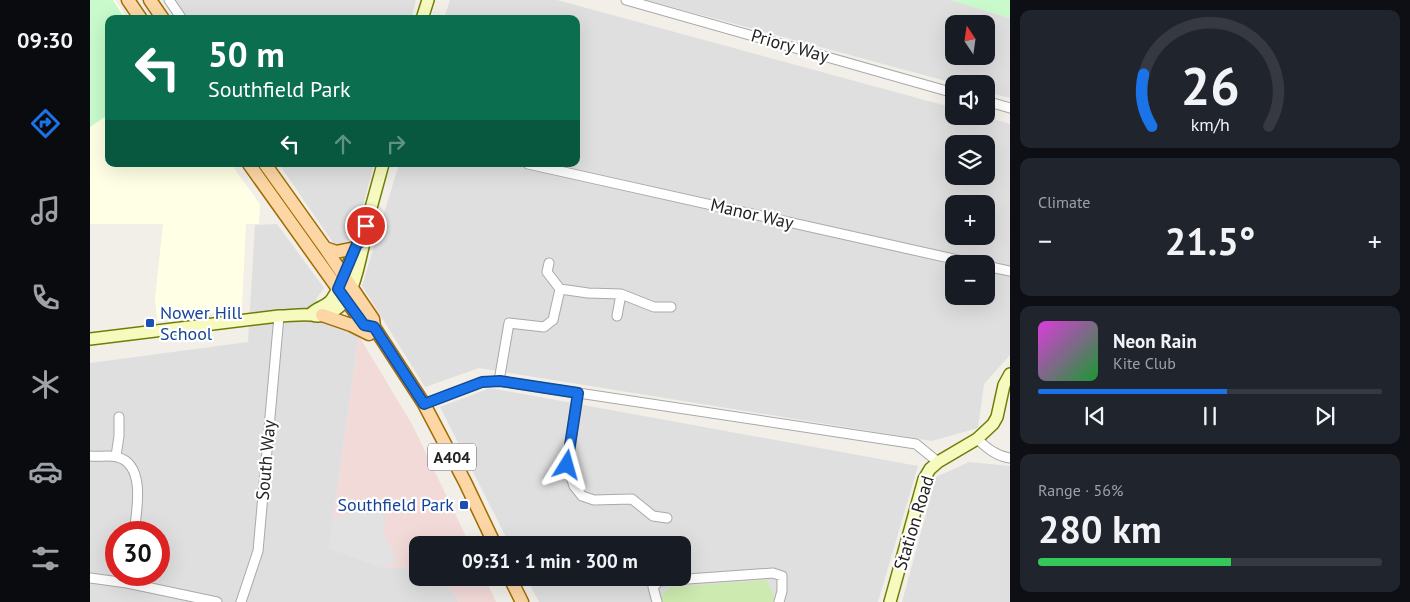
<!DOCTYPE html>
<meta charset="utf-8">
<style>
body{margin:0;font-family:"PT Sans",sans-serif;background:#20242c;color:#f1f3f6;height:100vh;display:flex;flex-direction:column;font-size:19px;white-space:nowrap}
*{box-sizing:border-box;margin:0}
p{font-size:16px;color:#9ea1a6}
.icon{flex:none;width:28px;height:28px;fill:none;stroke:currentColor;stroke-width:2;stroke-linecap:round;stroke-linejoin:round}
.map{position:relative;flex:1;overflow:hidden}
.drawer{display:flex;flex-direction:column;gap:10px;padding:10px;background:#0d0f14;width:400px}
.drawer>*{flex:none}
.banner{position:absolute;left:15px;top:15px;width:475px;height:152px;border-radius:10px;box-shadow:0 5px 20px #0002;background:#0b6e4f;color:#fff;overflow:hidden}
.needle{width:32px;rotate:347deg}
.fabs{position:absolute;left:855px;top:15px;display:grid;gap:10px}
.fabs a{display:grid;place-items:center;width:50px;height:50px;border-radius:10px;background:#171b24;box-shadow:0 5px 20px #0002;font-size:25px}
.speed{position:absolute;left:15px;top:521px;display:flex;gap:10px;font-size:25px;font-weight:700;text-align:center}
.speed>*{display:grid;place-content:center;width:65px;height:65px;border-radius:50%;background:#171b24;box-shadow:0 5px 20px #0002;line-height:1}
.speed .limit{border:8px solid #d22;background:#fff;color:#111}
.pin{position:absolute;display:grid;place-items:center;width:42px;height:42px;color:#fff;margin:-21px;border:2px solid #fff;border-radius:50%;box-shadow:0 1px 5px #0007}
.me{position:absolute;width:55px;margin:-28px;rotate:8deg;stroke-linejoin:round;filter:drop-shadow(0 0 4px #0008)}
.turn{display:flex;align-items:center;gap:18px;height:105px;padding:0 20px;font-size:22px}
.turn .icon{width:65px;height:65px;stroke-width:2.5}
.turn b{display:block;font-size:35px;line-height:42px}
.lanes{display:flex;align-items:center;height:48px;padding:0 20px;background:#0003;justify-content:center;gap:25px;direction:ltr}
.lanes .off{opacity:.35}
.big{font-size:38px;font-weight:700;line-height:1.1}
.drawer .card{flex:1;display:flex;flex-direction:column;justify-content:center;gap:8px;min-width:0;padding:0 18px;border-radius:10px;background:#20242c}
.drawer .dial{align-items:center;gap:0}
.dial svg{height:130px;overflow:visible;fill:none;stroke:#363941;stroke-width:7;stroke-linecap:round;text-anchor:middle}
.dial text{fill:#f1f3f6;stroke:none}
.song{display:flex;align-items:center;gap:15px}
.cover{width:60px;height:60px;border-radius:8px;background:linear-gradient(135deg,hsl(300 70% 55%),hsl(130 70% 35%))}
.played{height:5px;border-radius:2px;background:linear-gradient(90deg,#1a73e8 55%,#363941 55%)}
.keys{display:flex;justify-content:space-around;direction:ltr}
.heat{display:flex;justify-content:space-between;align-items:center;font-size:28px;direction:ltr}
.charge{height:8px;border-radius:4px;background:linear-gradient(90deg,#34c759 56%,#363941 0)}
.trip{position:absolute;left:319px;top:536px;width:282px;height:50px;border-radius:10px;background:#171b24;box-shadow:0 5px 20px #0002;font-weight:700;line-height:50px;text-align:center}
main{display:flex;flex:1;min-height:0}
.tabs{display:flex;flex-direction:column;width:90px;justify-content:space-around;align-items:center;background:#090b0e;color:#9ea1a6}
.tabs .icon{width:35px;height:35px}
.tabs .active{color:#1a73e8}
.tabs b{font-size:22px;color:#f1f3f6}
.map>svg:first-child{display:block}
</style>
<main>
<nav class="tabs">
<b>09:30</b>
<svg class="icon active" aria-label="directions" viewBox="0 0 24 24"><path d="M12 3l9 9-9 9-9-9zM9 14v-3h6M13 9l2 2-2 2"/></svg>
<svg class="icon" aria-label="music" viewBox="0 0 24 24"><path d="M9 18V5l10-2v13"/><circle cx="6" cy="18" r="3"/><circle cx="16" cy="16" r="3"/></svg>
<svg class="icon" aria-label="phone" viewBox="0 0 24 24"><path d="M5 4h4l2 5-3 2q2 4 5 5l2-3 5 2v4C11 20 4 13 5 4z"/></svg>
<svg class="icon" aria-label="climate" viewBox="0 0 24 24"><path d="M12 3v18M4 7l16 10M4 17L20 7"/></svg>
<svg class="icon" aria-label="car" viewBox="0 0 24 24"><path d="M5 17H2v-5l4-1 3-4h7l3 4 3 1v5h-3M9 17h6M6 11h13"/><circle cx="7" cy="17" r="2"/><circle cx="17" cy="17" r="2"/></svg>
<svg class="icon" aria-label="filters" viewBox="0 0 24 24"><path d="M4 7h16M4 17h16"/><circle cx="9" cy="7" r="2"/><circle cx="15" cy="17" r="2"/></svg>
</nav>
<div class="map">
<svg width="920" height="602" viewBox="0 0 920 602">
<rect width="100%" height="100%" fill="#f2efe9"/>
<path fill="#e0dfdf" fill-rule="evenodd" d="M76,0H326L321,19H89Z
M360,0H467L864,108V116H893L920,124V355L894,384L888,428L842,441L389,368L335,387L272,286L309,164H486V19H354ZM864,144H896V176H864ZM864,204H896V236H864ZM864,264H896V296H864Z
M556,0H861L920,18V98L896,92V84H867ZM864,24H896V56H864Z
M189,164H284L265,236L246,247Z
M187,224L234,288L226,299L237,323L269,336L239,548L293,568L312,567L327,572L328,578H344L355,581L369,602H0V363L158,342L165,225ZM26,532H69V575H26Z
M400,388L828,466L788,602H449L436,578H592V545H420L350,407Z
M879,462L920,466V602H812L846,477Z"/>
<path fill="#f2dad9" d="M269,336L323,426L380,545H328L327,572L312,567L293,568L239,548Z
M344,578H395L406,602H369L355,581Z"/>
<path fill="#ffffe5" d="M0,0H25L38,19H19V164H141L170,204L169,224H156L152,308L67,321L65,298L73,224H0Z"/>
<path fill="#cdebb0" d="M677,580L685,600L682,602H572L569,598L581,587Z"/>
<path fill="#c8facc" d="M0,0H23L35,19H19V114L0,127Z
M861,0H920V18Z"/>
<path fill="#e2e2e2" d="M289,505L297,524L291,527L307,561L293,568L239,548L243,519L263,511Z"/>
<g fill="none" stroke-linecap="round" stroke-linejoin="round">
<defs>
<path id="street" d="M79,0L92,19
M536,0L864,93
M896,101L920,108
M438,164L886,264
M459,263L457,272L470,289
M896,266L920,271
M527,316L531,294
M409,381L419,323L454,327L463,320L470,289L498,293L531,294L564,307H581
M488,393L477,465L484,486L492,496L504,500L542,499L563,516L577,518
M334,404L392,382L409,381L826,444L848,462
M887,439C897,448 906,456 920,458
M0,456C9,457 19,455 27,457C56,464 47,510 44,532
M26,456L29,436V417
M0,578L37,583L127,602
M151,602L168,551L189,316
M567,602L563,587L569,581L683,573L692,576V591L689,602"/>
<path id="secondary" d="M332,19L338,0
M220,315C226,307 237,307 242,299C254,282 257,260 268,244
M0,339L189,316C199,316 210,314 220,315C225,315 222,316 228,316C263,312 266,274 273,247L272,241L293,164
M800,602L834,479L840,469L848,462L887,439L903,424L907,417L914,385L920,374"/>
<path id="primary" d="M38,0L51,19
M60,0L73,19
M159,164L266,314L274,325L284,327
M175,164L235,248L283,319L284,327L334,404L375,482L405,545
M235,248L246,252L265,248
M232,315L261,325L279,334
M420,578L432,602"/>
</defs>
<use href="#street" stroke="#a9a9a9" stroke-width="11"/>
<use href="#secondary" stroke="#707d05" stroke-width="14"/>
<use href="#primary" stroke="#a06b00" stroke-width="15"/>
<use href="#street" stroke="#fff" stroke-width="9"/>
<use href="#secondary" stroke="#f7fabf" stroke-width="11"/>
<use href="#primary" stroke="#fcd6a4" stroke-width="12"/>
</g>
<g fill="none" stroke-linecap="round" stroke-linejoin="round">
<defs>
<path id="route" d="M276,226L272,241L267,244L248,289L274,325L284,327L334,404L392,382L410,381L488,393L477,465"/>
</defs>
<use href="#route" stroke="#114b97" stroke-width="12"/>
<use href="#route" stroke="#1a73e8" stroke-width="9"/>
</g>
<g fill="#1a4fb4" stroke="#fff" stroke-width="2">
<rect x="55" y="318" width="10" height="10" rx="2.5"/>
<rect x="369" y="500" width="10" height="10" rx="2.5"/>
</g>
<g text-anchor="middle" stroke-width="4.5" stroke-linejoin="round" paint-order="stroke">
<rect fill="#fff" stroke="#646464" stroke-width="1" x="338" y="443.5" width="48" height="27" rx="4"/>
<g font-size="16" font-weight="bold" fill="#222">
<text x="362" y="463">A404</text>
</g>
<g font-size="18" fill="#222" stroke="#fff">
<text transform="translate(700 46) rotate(16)" y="6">Priory Way</text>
<text transform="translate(662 214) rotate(13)" y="6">Manor Way</text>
<text transform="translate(176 460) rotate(-85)" y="6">South Way</text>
<text transform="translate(824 523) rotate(-73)" y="6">Station Road</text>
</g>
<g font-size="18" fill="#164399" stroke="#fff" text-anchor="start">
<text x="70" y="319">Nower Hill<tspan x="70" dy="21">School</tspan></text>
<text x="364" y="511" text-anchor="end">Southfield Park</text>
</g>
</g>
</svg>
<div class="fabs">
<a><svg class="needle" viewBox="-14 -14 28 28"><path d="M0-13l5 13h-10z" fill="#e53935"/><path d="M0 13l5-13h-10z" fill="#9ea1a6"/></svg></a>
<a><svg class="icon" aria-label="sound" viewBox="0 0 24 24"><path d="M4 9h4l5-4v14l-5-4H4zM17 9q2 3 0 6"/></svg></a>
<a><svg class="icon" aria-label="layers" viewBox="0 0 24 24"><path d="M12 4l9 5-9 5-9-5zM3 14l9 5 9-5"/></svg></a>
<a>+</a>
<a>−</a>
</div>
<div class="speed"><div class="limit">30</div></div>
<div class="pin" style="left:276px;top:226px;background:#d93025"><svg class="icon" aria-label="arrive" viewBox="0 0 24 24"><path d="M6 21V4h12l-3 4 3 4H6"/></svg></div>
<svg class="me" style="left:477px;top:465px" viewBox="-20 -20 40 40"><path d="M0-17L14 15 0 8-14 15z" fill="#1a73e8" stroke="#fff" stroke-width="4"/></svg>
<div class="trip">09:31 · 1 min · 300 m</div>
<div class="banner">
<div class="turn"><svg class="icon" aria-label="left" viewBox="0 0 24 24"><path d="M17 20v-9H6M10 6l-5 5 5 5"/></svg><div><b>50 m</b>Southfield Park</div></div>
<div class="lanes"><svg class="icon" aria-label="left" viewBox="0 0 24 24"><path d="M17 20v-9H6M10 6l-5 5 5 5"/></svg><svg class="icon off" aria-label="ahead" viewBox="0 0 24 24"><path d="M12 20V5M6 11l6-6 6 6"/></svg><svg class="icon off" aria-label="right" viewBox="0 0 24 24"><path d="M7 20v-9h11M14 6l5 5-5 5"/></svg></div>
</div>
</div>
<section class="drawer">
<div class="card dial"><svg viewBox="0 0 100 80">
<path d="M14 69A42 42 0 1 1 86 69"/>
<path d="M14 69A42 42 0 0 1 9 37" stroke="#1a73e8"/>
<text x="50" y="56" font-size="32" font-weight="700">26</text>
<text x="50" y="72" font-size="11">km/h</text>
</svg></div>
<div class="card"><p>Climate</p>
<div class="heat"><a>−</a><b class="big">21.5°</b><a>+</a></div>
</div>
<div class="card">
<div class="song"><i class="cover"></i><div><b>Neon Rain</b><p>Kite Club</p></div></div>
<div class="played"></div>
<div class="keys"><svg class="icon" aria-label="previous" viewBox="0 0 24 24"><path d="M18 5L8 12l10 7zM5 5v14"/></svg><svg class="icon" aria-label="pause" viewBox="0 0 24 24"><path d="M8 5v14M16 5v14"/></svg><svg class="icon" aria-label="next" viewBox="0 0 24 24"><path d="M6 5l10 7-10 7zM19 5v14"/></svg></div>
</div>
<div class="card"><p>Range · 56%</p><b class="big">280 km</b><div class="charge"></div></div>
</section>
</main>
